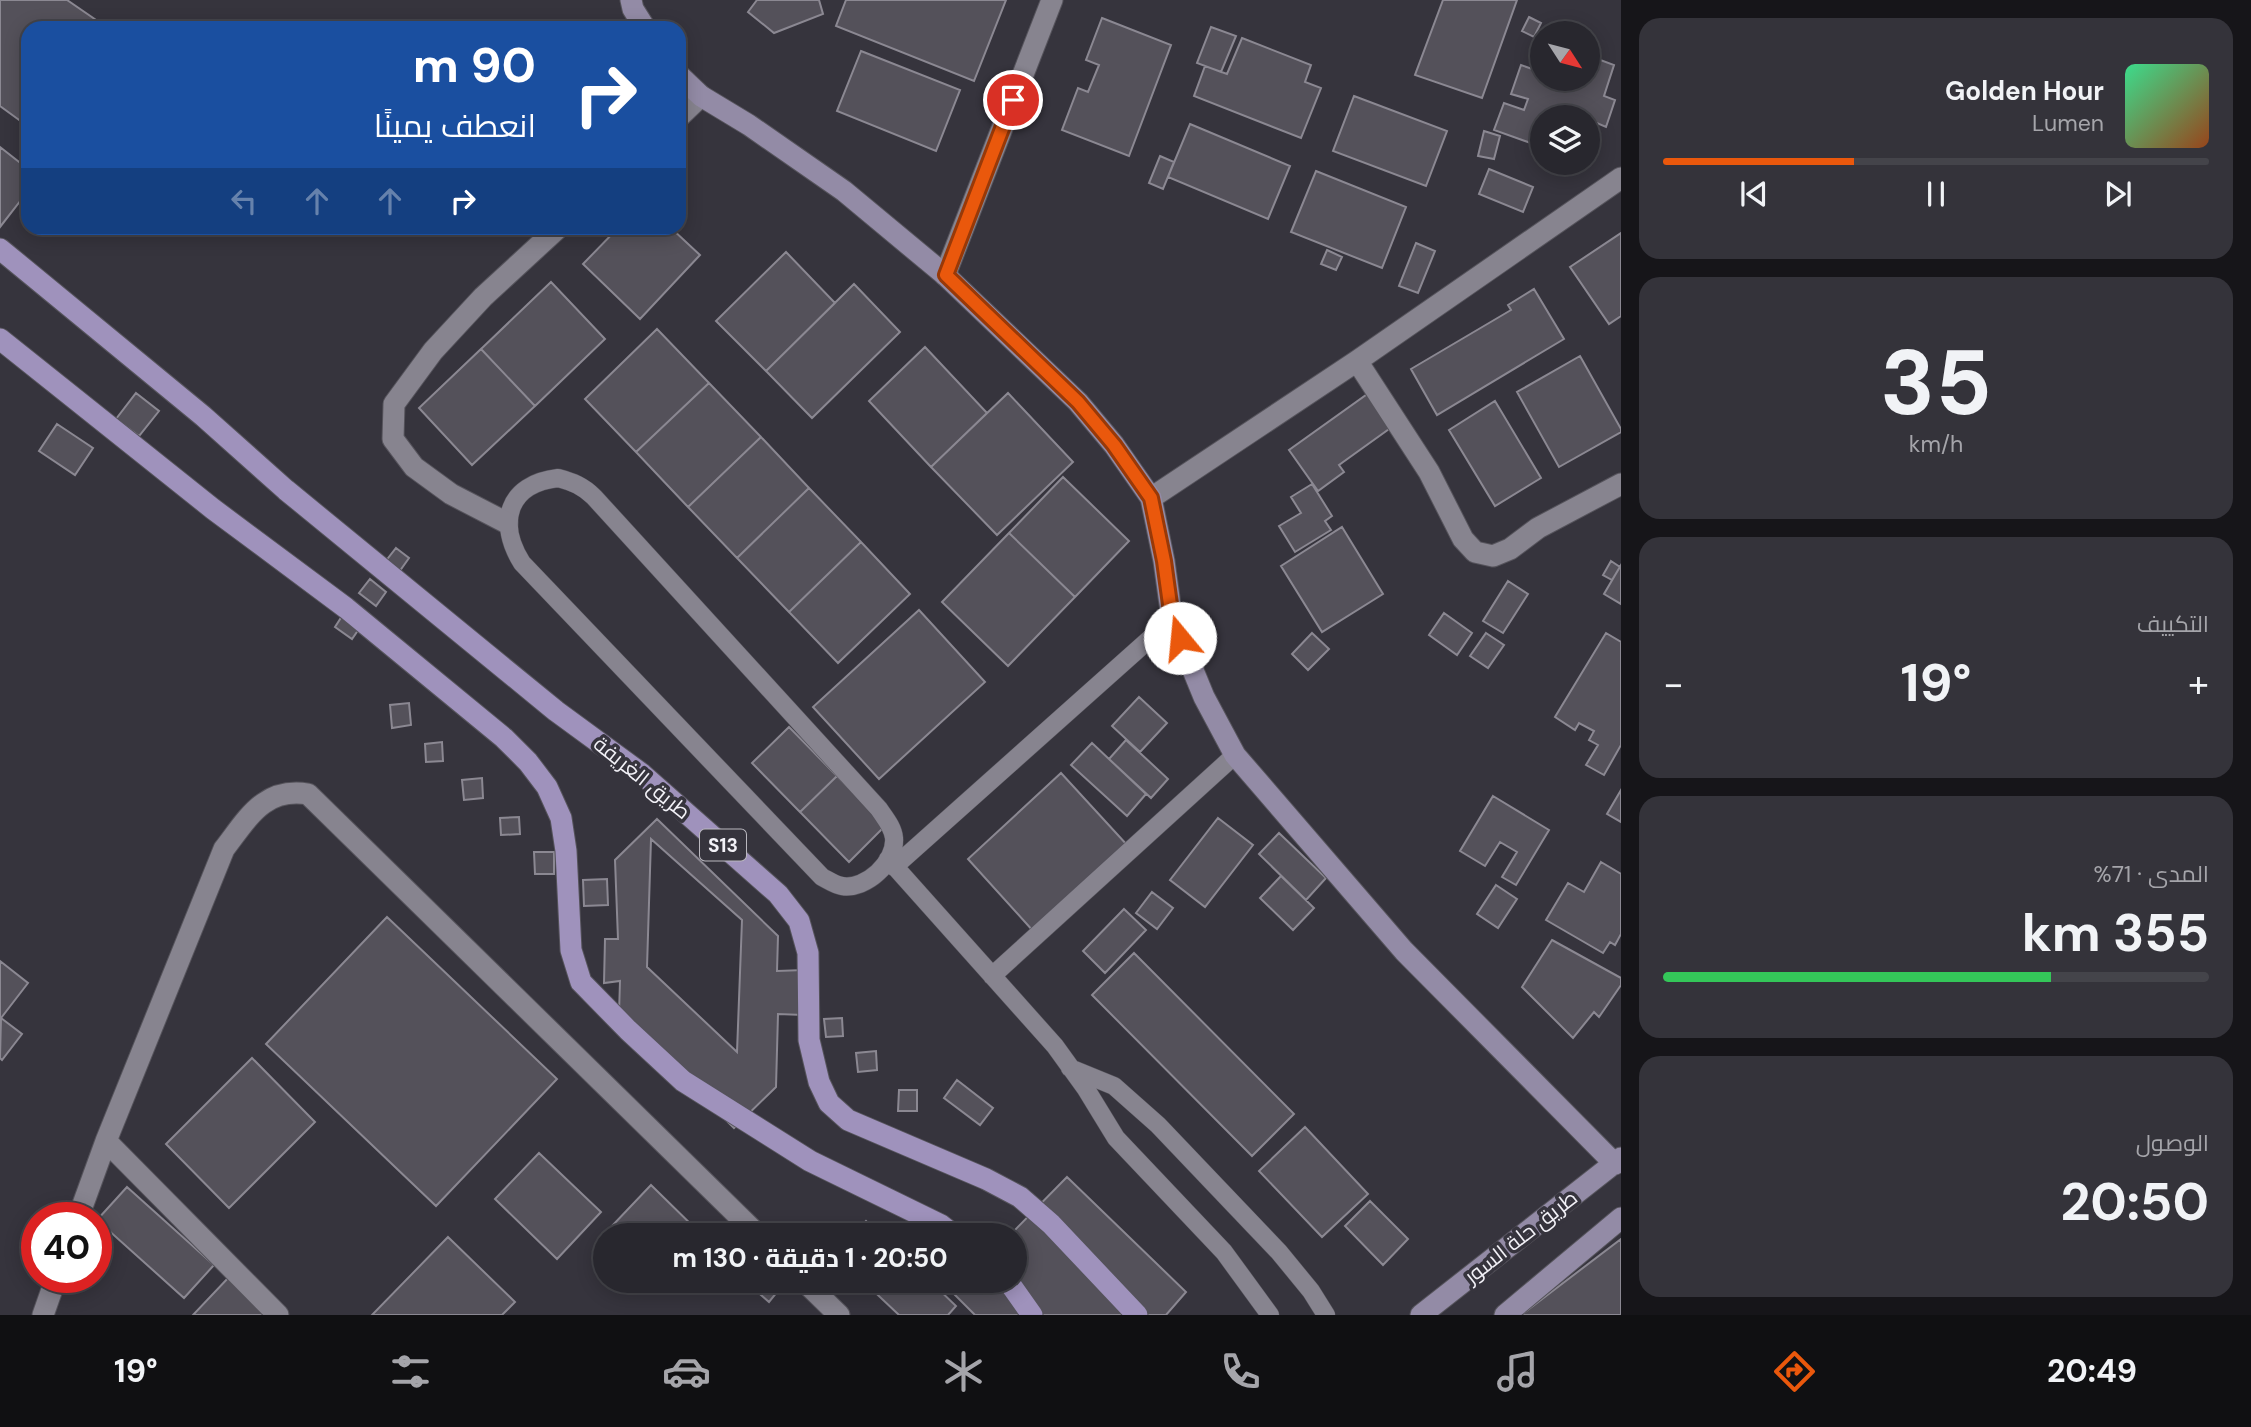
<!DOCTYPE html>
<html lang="ar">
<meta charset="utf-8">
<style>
body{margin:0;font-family:"DM Sans",Cairo,sans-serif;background:#34333a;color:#f1f3f6;direction:rtl;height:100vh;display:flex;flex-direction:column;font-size:26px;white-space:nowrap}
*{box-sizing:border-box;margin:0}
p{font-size:23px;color:#a5a5aa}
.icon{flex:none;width:38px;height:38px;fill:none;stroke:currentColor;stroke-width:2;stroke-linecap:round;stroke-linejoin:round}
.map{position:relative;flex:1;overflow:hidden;direction:ltr}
.drawer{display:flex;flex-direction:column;gap:18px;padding:18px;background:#161519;width:630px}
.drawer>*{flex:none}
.guide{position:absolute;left:21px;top:21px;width:665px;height:214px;border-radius:21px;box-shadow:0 4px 18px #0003,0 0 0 2px #44444a;direction:rtl;background:#1a4fa0;color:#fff;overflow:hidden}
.needle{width:46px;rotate:126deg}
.buttons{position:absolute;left:1530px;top:21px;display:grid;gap:14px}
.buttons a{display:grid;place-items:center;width:70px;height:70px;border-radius:50%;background:#28272e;box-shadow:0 4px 18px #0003,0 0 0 2px #44444a;font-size:35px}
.speed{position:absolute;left:21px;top:1202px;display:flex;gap:14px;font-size:35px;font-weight:700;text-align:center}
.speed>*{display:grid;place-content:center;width:91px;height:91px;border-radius:50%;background:#28272e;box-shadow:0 4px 18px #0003,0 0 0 2px #44444a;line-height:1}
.speed .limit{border:10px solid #d22;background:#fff;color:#111}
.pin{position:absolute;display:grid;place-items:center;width:60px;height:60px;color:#fff;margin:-30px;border:4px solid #fff;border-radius:50%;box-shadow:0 2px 7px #0007}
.me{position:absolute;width:77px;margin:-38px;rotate:343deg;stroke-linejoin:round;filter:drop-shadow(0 0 5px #0008)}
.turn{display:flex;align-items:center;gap:24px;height:147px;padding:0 35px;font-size:32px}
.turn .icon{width:91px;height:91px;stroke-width:2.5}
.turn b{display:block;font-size:49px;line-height:60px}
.lanes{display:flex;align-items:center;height:66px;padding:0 35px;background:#0003;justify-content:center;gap:35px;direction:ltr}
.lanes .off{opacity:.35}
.big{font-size:52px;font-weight:700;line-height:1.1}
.drawer .tile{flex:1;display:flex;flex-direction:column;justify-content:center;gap:10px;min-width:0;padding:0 24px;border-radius:21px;background:#34333a}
.drawer .dial{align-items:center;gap:0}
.dial b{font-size:91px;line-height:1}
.song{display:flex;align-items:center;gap:21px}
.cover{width:84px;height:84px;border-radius:10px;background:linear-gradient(135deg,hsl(150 70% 55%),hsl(20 70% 35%))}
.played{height:7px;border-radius:4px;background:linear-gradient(90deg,#ea580c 35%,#44444a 35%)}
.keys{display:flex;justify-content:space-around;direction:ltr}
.heat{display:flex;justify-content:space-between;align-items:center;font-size:38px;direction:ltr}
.charge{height:10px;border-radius:5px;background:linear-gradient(90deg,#34c759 71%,#44444a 0)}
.trip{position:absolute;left:593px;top:1223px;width:434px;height:70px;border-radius:35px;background:#28272e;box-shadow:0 4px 18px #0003,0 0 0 2px #44444a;font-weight:700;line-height:70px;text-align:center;direction:rtl}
.menu{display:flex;height:112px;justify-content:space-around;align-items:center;background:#101012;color:#a5a5aa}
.menu .icon{width:49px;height:49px}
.menu .active{color:#ea580c}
.menu b{font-size:32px;color:#f1f3f6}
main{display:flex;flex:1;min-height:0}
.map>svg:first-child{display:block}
</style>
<main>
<section class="drawer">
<div class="tile">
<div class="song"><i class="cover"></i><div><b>Golden Hour</b><p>Lumen</p></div></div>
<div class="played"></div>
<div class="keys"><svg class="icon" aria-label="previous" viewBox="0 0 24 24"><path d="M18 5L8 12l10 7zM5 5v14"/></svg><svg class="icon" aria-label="pause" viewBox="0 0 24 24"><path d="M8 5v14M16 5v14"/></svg><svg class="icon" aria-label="next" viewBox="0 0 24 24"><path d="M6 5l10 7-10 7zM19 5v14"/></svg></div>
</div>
<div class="tile dial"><b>35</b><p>km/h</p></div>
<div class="tile"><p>التكييف</p>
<div class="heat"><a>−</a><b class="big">19°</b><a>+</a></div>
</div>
<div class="tile"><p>المدى · 71%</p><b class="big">355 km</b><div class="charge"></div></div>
<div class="tile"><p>الوصول</p><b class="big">20:50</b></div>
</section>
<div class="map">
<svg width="1621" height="1315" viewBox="0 0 1621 1315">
<rect width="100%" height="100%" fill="#36343d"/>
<path fill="#54515a" stroke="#8b8892" stroke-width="2" fill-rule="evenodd" d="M0,0H67L99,22L95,28H28V123L26,125L0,106Z
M757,0H819L823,14L774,33L748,12Z
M846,0H1006L974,81L836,26Z
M1443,0H1517L1482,98L1415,75Z
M1529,17L1541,23L1534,37L1522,31Z
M1102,18L1171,45L1129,156L1062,130L1078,88L1088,92L1099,65L1086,60Z
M1211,27L1236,36L1221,72L1197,63Z
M1242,38L1311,65L1305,82L1321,88L1301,138L1194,96L1205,66L1227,74Z
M1542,50V79H1587V55L1614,65L1604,96L1615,100L1606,127L1597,123L1587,149V117H1542V147L1494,130L1504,103L1524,110L1528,99L1511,94L1521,65L1535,70Z
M861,51L960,90L936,151L837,111Z
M1354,96L1447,131L1426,186L1333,151Z
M1190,124L1290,166L1268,219L1168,177Z
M1484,131L1500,136L1494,159L1478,156Z
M0,147L28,169V191L0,227Z
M1160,156L1174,162L1163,189L1149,183Z
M1489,169L1533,187L1523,212L1479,194Z
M1316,171L1406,207L1382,268L1291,232Z
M618,228H671L700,255L640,319L583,264Z
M1621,233V316L1609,324L1570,267Z
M1416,243L1435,251L1418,293L1399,286Z
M1327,250L1342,257L1336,270L1321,264Z
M786,252L835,303L766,371L716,321Z
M551,282L605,339L535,406L481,349Z
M854,284L900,332L812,418L766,371Z
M1534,289L1564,339L1437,415L1411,369L1511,310L1508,305Z
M657,329L709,383L636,452L585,399Z
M925,347L987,413L931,467L869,401Z
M481,349L535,406L472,465L419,408Z
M1580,356L1621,429V432L1559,467L1517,392Z
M709,383L761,437L688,507L636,452Z
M1373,390L1396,424L1339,465L1344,472L1318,491L1289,450Z
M136,393L159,411L139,436L116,419Z
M1008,393L1073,462L997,535L931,467Z
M1495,401L1541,478L1495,506L1449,430Z
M57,424L93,448L75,475L39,451Z
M761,437L809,488L737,558L688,507Z
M1063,477L1129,541L1075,597L1009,533Z
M1312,484L1332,516L1325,521L1331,530L1295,552L1279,526L1301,513L1291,497Z
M809,488L861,542L789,612L737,558Z
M1342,527L1383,594L1322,632L1281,566Z
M1009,533L1075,597L1008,666L942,602Z
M861,542L910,594L838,663L789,612Z
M396,548L409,558L399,572L385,562Z
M1611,561L1620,567L1612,580L1603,575Z
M1621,565V604L1604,594Z
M370,579L386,592L376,606L359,593Z
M1508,581L1528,594L1503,633L1483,621Z
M919,610L985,682L879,779L813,707Z
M344,613L361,626L352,639L335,627Z
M1444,613L1472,633L1457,655L1429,635Z
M1312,633L1329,649L1308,670L1292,654Z
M1486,633L1504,645L1488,668L1470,656Z
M1606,633L1621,642V745L1604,775L1586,765L1598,745L1589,740L1594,731L1579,723L1575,730L1555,717Z
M1139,697L1167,723L1140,752L1112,726Z
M409,703L411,725L392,728L390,705Z
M789,727L837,776L800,812L752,763Z
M1126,740L1168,779L1151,798L1109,759Z
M442,742L443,761L426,762L425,744Z
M1092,743L1146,794L1127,816L1071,765Z
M1061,773L1128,846L1034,932L968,859Z
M837,776L886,825L849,862L800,812Z
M482,778L483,798L464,800L462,780Z
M1621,790V822L1607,814Z
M1493,796L1549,830L1516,885L1502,877L1517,852L1500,842L1485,866L1460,851Z
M519,817L520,834L501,835L500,818Z
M1218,818L1253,845L1205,907L1170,880Z
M657,819L778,936L777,971L804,970L803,1015L778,1014L776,1087L734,1128L619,1014L620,981L604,983L605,939H618L615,860ZM651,839L742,920L737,1052L647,967Z
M1279,833L1326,878L1306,900L1259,854Z
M534,852H554V874H535Z
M1601,862L1621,874V934L1615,945L1610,942L1603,953L1546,920L1568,883L1584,892Z
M1281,876L1314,908L1293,930L1260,898Z
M607,879L608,905L584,906L583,880Z
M1496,885L1517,899L1498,928L1477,914Z
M1152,892L1173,908L1157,929L1136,913Z
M1124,909L1146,930L1105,973L1083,951Z
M387,917L557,1079L436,1206L266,1044Z
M1552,940L1621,978V985L1599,1017L1594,1012L1573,1038L1522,987Z
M1134,953L1294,1114L1252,1156L1092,995Z
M0,961L28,983L1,1018L0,1017Z
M1,1018L22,1034L2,1060L0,1058Z
M842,1018L843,1036L826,1037L824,1019Z
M876,1051L877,1070L858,1072L856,1053Z
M252,1058L315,1122L229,1208L166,1144Z
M957,1080L993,1108L980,1125L944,1098Z
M899,1090H917V1111H898Z
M1305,1127L1368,1194L1322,1237L1259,1171Z
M539,1153L601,1212L557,1259L495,1199Z
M1067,1177L1186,1292L1166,1315H975L953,1293L965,1281H1015V1236H1009Z
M651,1185L703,1236H620L611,1227Z
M127,1187L214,1265L184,1298L97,1220Z
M1370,1201L1408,1239L1383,1265L1345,1226Z
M866,1221L881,1236H852Z
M448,1237L515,1302L502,1315H372Z
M1621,1239V1315H1521Z
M230,1276L270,1315H193Z
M667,1281H680L674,1288Z
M745,1281H786L769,1302Z
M863,1281H930L956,1306L948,1315H899Z"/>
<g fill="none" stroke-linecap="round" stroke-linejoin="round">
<defs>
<path id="lane" d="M558,478C573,482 583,486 594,497L879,809C885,818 893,827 894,838C896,862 866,890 842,886C835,885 828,880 822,877L522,563C497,523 507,484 558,478Z
M888,859L1055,1046L1086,1089L1116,1138L1224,1252L1270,1315
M894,867L1172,619
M992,976L1235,755
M1070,1068L1114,1086L1158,1125L1279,1252L1311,1291L1326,1315"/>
<path id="street" d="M679,117L701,96
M945,275L1052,0
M1357,361L1429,472L1463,539L1475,552L1493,556L1510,549L1538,528L1621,484
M1151,498L1357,361L1621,178
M507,523L451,494L414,467L393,439L394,404L433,351L483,297L558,228
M106,1141L278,1315
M78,1218L106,1141L224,849C248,818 264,787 308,794L759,1236
M804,1281L839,1315
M43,1315L56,1278"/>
<path id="secondary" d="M631,0L633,9L645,28
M679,75L701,96L749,125L844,191L945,275L1078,402L1114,445L1151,498L1164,561L1172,619L1204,697L1235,755L1404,951L1615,1164
M1421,1315L1621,1158
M1505,1315L1621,1218"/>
<path id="primary" d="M0,249L203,416L286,490L556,711L642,774L778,894L799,921L808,953L809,1040L819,1082L829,1103L848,1120L986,1179L1020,1197L1051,1224L1137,1315
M0,339L213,509L346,608L504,738L528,762L547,787L561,818L566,851L571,950L581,982L628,1030L683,1081L810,1161L941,1225L955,1236
M1008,1281L1032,1315"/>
</defs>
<use href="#lane" stroke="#55535b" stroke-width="19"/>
<use href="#street" stroke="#55535b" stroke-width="23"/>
<use href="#secondary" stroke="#55535b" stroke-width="23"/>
<use href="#primary" stroke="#55535b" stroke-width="23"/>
<use href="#lane" stroke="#87848f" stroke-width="18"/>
<use href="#street" stroke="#87848f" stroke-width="21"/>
<use href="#secondary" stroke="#938ba6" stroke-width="21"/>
<use href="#primary" stroke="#9f92bc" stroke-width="21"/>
</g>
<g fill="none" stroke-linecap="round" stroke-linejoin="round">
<defs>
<path id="route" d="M1013,100L946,275L1078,402L1114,445L1151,498L1164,561L1172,619L1180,638"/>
</defs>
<use href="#route" stroke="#983908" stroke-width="18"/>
<use href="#route" stroke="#ea580c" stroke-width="12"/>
</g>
<g text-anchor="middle" stroke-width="7" stroke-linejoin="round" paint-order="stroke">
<rect fill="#36343d" stroke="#bab8bf" stroke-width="2" x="700" y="829.5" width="46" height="31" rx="5"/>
<g font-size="19" font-weight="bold" fill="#f2f1f7">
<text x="723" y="852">S13</text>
</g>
<g font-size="21" fill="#f2f1f7" stroke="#36343d">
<text transform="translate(642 778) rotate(39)" y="7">طريق الغريفة</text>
<text transform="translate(1521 1237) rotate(-38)" y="7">طريق حلة السور</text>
</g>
</g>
</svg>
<div class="buttons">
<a><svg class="needle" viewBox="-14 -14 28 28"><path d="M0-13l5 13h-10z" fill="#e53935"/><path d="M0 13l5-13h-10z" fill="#a5a5aa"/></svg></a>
<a><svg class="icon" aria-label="layers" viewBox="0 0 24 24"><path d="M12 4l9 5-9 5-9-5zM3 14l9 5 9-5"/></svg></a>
</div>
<div class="speed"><div class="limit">40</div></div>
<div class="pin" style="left:1013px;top:100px;background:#d93025"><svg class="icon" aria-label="arrive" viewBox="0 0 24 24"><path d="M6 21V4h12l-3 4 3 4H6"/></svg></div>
<svg class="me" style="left:1180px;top:638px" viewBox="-20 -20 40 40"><circle r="19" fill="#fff"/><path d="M0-13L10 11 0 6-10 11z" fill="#ea580c"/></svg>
<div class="trip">20:50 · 1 دقيقة · 130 m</div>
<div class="guide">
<div class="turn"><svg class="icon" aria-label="right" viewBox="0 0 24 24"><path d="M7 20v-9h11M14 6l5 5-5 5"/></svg><div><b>90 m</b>انعطف يمينًا</div></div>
<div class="lanes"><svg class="icon off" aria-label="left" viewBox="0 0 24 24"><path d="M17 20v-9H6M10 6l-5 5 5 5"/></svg><svg class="icon off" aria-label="ahead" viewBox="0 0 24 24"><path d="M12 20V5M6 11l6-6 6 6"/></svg><svg class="icon off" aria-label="ahead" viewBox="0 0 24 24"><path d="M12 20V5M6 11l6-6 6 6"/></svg><svg class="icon" aria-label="right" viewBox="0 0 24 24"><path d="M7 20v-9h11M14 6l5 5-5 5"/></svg></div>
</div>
</div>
</main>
<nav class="menu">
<b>20:49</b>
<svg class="icon active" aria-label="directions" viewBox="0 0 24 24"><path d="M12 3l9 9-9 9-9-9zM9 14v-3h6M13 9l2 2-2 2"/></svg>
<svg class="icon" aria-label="music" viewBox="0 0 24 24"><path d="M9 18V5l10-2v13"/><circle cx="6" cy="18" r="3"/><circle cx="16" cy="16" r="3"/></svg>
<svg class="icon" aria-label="phone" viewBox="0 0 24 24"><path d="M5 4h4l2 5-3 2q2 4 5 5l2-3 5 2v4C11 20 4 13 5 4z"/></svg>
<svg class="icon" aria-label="climate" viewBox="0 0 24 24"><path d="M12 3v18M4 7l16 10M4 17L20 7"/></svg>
<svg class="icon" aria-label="car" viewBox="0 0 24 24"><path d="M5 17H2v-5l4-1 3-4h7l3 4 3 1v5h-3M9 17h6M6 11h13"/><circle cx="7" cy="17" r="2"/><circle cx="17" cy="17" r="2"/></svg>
<svg class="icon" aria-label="filters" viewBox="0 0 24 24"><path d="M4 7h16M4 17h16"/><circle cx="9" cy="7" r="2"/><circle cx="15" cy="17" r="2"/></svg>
<b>19°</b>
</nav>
